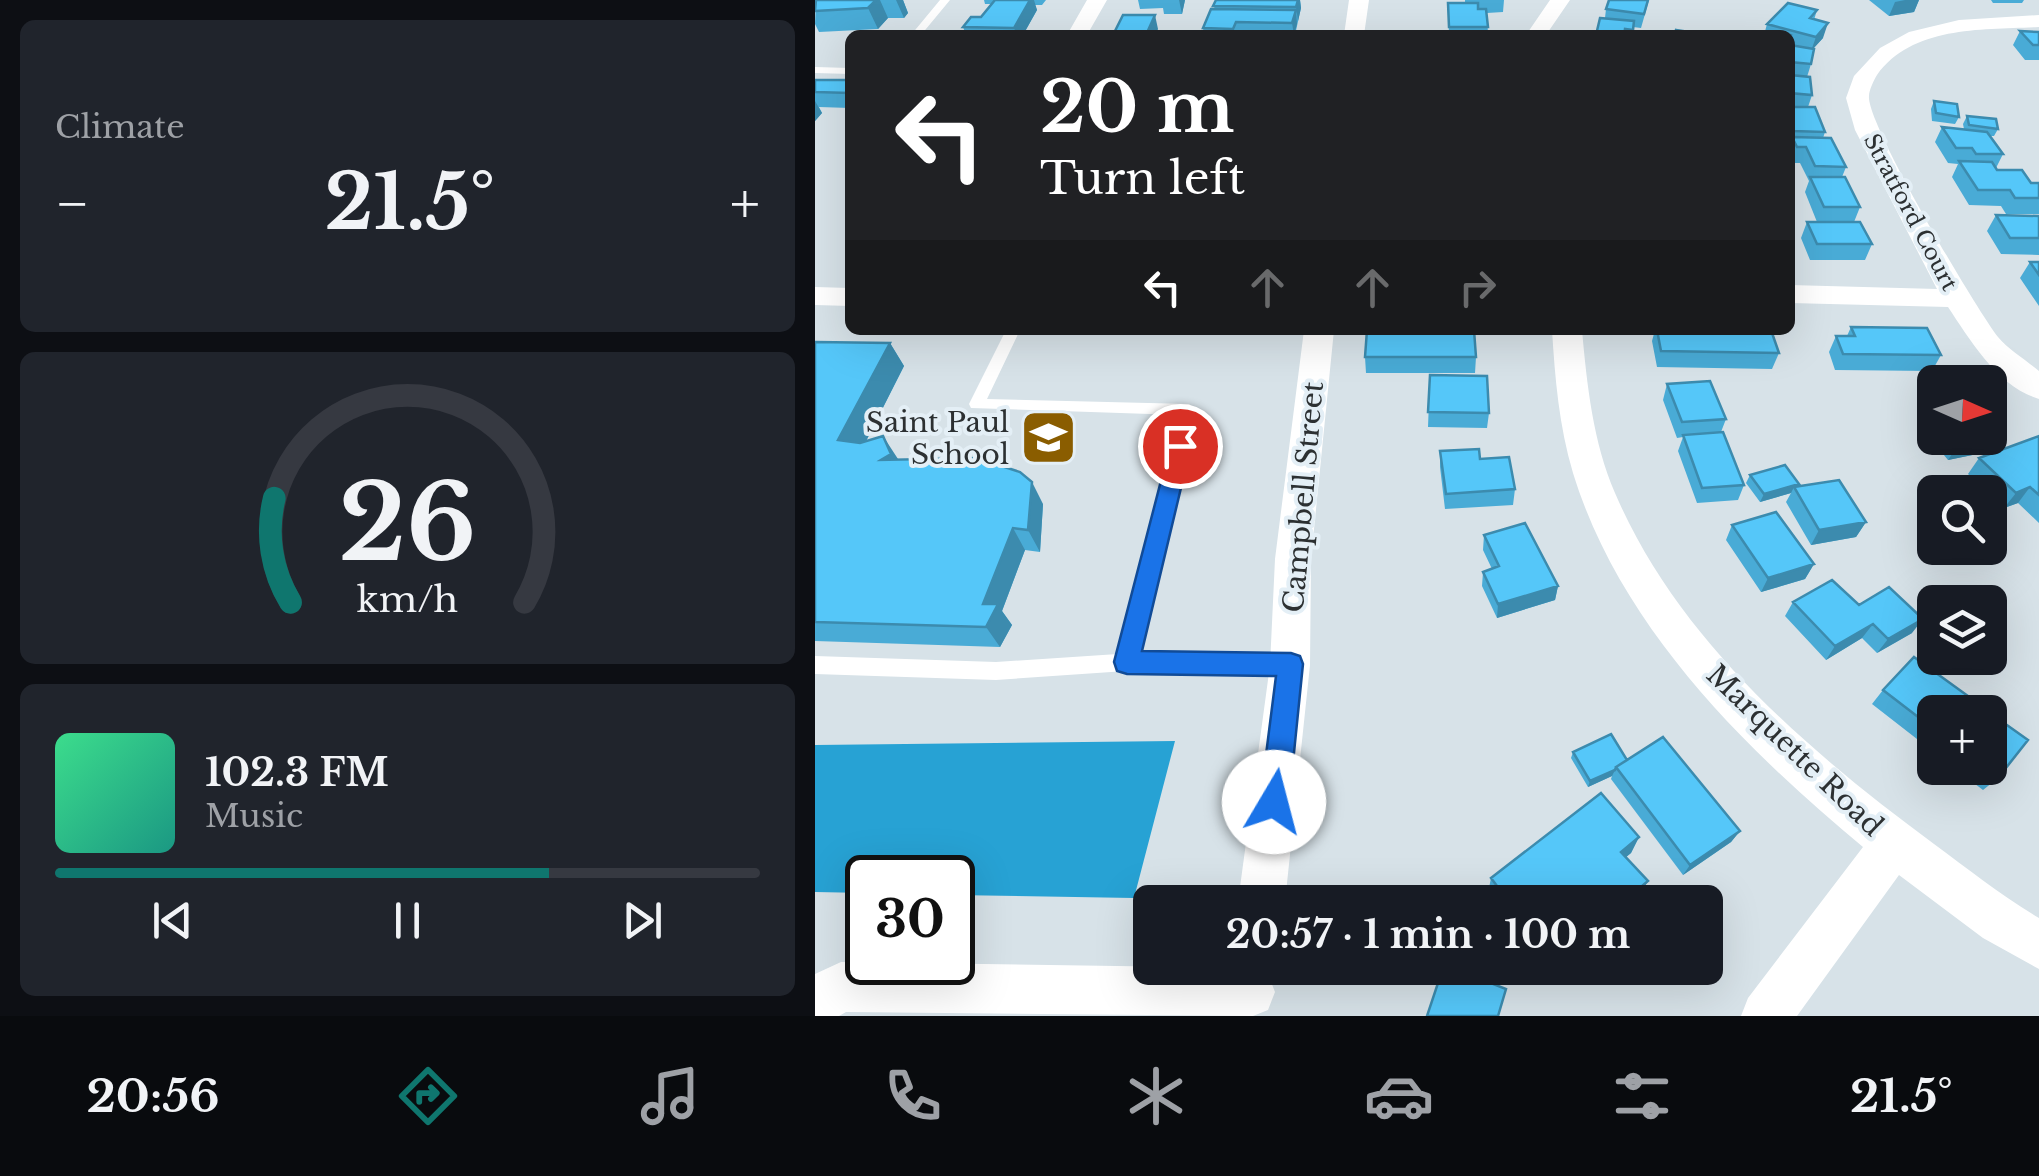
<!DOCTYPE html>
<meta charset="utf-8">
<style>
body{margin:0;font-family:"Libre Baskerville",serif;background:#20242c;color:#f1f3f6;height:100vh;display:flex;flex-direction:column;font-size:38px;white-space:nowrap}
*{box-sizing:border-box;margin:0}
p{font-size:32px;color:#9ea1a6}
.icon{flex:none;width:55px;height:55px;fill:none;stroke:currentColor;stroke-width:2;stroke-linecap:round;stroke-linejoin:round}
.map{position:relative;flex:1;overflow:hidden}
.panel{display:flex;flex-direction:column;gap:20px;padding:20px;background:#0d0f14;width:815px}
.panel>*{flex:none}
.hud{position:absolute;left:30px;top:30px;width:950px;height:305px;border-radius:15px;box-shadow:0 10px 40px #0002;background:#202124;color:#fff;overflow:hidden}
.needle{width:65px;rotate:93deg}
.buttons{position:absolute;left:1102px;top:365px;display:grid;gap:20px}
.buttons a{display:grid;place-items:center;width:90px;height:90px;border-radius:15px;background:#171b24;box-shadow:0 10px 40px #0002;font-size:50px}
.speed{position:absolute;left:30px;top:855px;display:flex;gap:20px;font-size:50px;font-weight:700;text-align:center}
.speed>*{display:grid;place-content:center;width:130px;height:130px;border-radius:50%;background:#171b24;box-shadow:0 10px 40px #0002;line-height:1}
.speed .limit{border:5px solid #111;border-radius:15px;background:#fff;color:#111}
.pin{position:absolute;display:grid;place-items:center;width:85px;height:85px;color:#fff;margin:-42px;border:5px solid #fff;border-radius:50%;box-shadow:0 2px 10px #0007}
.me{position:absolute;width:110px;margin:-55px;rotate:8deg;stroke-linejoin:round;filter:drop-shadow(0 0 8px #0008)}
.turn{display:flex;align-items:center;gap:35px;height:210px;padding:0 30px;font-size:45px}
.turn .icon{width:130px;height:130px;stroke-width:2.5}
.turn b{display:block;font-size:70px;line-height:85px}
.lanes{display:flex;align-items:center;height:95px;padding:0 30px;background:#0003;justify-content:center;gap:50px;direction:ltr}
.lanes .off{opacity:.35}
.big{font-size:75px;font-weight:700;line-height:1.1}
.panel .tile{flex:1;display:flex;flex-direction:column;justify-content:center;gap:15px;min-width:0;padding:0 35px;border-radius:15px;background:#20242c}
.panel .dial{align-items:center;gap:0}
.dial svg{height:260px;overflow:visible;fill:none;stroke:#363941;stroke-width:7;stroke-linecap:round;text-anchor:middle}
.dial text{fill:#f1f3f6;stroke:none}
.song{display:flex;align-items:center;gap:30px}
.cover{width:120px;height:120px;border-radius:15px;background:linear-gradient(135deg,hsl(150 70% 55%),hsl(170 70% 35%))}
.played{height:10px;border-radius:5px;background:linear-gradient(90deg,#0f766e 70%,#363941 70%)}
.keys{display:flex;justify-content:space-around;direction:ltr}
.heat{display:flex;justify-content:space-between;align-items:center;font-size:55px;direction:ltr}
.trip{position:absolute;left:318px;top:885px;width:590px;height:100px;border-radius:15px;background:#171b24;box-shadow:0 10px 40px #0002;font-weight:700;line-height:100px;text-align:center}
.tab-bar{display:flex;height:160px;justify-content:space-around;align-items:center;background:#090b0e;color:#9ea1a6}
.tab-bar .icon{width:70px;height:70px}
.tab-bar .on{color:#0f766e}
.tab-bar b{font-size:45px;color:#f1f3f6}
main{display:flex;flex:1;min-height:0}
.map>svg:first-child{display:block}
</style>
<main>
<section class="panel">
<div class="tile"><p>Climate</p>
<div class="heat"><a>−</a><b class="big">21.5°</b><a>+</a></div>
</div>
<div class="tile dial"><svg viewBox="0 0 100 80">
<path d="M14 69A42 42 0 1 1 86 69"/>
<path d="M14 69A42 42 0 0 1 9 37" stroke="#0f766e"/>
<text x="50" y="56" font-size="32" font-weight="700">26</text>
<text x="50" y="72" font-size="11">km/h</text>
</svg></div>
<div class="tile">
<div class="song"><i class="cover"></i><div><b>102.3 FM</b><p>Music</p></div></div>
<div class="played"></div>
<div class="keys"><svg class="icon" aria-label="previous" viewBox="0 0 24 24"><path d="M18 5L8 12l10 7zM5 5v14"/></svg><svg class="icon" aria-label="pause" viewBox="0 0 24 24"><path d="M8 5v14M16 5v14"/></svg><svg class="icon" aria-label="next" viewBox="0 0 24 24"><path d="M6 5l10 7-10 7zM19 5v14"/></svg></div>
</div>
</section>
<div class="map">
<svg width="1224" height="1016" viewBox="0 0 1224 1016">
<rect width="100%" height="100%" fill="#d7e2e8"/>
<path fill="#27a2d4" d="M360,741L319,898L138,895V878H52V893L0,892V745Z"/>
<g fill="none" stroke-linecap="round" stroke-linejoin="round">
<path fill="#fff" fill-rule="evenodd" d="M125,0H135L106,35H96Z
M0,67L35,68V74L0,73Z
M191,330H205L172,399L374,404L382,410L323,653L475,656L482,659L485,665L482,671L475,674L311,671L181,680L0,674V656L181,662L303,654L365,415L156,408L154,404Z"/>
<path fill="#fff" fill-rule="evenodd" d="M272,0H292L272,35H252Z
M534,0H554L549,35H529Z
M735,0H755L731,35H711Z
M1224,15V27C1169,30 1098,25 1062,75C1059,80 1054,90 1054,96C1051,123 1161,309 1183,337C1194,350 1211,360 1224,371V399C1183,387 1155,340 1133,307L975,303V285L1122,289L1040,130L1031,98L1039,76L1065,48L1094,32L1144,20Z
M0,287L35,288V306L0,305Z
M489,330H519L496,559L495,665L470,902H423L455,665L460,559Z
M737,330H767C772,385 778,442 800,493C863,640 993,751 1119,844C1153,869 1187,896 1224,918V969L1168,938L1084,875L982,1016H926L933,998L1048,847C929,748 805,626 758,473C744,426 740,378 737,330Z
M26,962L436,968L453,974L460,992L453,1010L438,1016L31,1012L24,1016H0V974Z"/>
</g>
<path fill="#49abd6" d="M1,0H88L93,13L89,18H73L63,29L4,32L0,24Z
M169,0H231L227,5H220L222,10L208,35H151L148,27L166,17L176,4H170Z
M323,0H370L367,14H349L348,8L325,9Z
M401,0H485L486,8L480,35H389L388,28L399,9Z
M650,0H689L688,12L672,13L673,35H634L633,3H650Z
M834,0L826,28L818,27L817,35H781L790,18L791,9Z
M1054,0H1104L1099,12L1074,16Z
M1176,0H1209L1207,3H1178Z
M1002,10L999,20L1008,38L998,49L996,64L992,77L997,95L993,107L1010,132L1008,138L1031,167L1027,177L1045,207L1039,222L1057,244L1050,260H995L986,238L992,222H1002L990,192L994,181L985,163H977L975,159V35H949L952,24Z
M1205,31L1224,32V60H1210L1198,45Z
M0,80H35V108L4,107L7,113L0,121Z
M1119,101L1144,117L1140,124L1117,121L1116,109Z
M1152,116L1183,129L1179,136H1175L1188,154L1181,168L1182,170L1216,183H1224V214H1191L1186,206L1154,205L1137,177L1143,164L1133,163L1120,142L1127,127L1149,129L1148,124Z
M1181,215L1224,216V255L1186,254L1172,231Z
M1215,262H1224V306L1205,278Z
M1036,327L1126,355L1117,371L1020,370L1014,352L1021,336H1032Z
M840,330H956L964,353L957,369L842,367L837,341Z
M0,342L75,343L89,366L51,441L84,460L228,504L225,552L210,550L187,611L197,625L185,647L0,641Z
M550,357H661L660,373H551Z
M615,375L674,413L672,428L613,427Z
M852,384L911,419L906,432L929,485L923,500L882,503L863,451L868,437L862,438L848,400Z
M1120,404V438H1175L1183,436L1172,452L1133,460L1102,422L1111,406Z
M1224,436V523L1203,503L1189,508L1175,495V492H1172L1153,474L1164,458Z
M625,451L665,459L700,489L698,505L630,509L625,467Z
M935,475L983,486L1051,522L1041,537L996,545L971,502L976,493L945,502L931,483Z
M917,525L999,564L990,579L946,592L911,540Z
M669,535L743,586L740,600L682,618L667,586L668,572L677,569L668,550Z
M978,602L1044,605L1097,633L1062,653L1047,638L1011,660L970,616Z
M1068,690L1120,712V753L1057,704Z
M758,752L812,760L925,831L916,842L868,875L796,779L797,776L773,787L756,758Z
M1139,768H1175L1183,778L1168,790Z
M824,837L816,853L811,857L824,896L816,902H680L673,893L676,878Z"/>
<path fill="#3c8bae" d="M61,0H65L73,18L63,29L53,8Z
M81,0H88L93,13L89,18Z
M215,0H219L222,10L208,35H202L199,28Z
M364,0H370L367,14Z
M483,0H485L486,8L483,21L481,7Z
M1090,0H1104L1099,12L1074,16L1080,2Z
M481,10L482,24L479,35L477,23Z
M340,15L343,29L341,35H331Z
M1013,23L1008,38L996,51L1001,37Z
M0,101L7,113L0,121Z
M75,343L89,366L40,463L23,440Z
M68,436L83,459L91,476L66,460Z
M1183,436L1172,452L1133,460L1144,444Z
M217,482L228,504L225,552L213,530Z
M984,484L981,491L979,487L976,493L945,502L949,494Z
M1215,487L1203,503L1189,508L1201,493Z
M1051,522L1041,537L996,545L1004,530Z
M198,528L210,550L187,611L197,625L185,647L171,627L168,604Z
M999,564L990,579L946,592L953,578Z
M743,586L740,600L682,618L683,604Z
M1108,619L1097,633L1062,653L1073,639Z
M1058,624L1047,638L1011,660L1020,646Z
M800,770L797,776L773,787L775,781Z
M925,831L916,842L868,875L875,865Z
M824,837L816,853L799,867L806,852Z
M833,881L824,896L816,902H808Z"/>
<path fill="#55c7f9" stroke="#3c8bae" stroke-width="2.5" d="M1,0H61L53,8L0,11Z
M180,0H215L199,28L148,27L156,17H166Z
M401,0H483L481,7L398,6Z
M794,0H833L829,14L791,9Z
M633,3H663V9H671L673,27H634Z
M973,3L1002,10L995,18L1013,23L1001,37L952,24Z
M396,9L481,10L477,23L421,22L418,29L388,28Z
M308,15H340L331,35H298Z
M785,18L819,21L818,30L810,29L809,35H781Z
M861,30L888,34L860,35Z
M1205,31L1224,32V45H1218Z
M957,32L976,35L975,41V35H956Z
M975,45L999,49L996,64L975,62Z
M975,75L995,77L997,95L975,93Z
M0,80H35V93L0,92Z
M1119,101L1142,104L1144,117L1121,113Z
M975,107H1000L1010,132L978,131L975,122Z
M1152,116L1181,119L1183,129L1154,125Z
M1127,127L1172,132L1188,154H1161L1157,148H1141Z
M977,137L1016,138L1031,167L1000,166L991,147H982Z
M1144,161L1177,162L1182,170H1207L1216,183H1224V198H1200L1195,190H1163Z
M995,177H1030L1045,207H1009Z
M1181,215L1224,216V238H1195Z
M992,222H1045L1057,244H1002Z
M1215,262H1224V275Z
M1036,327L1112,328L1126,355L1028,354L1021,336H1040Z
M552,330H659L661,357H550Z
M842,330H956L964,353L846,351Z
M0,342L75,343L23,440L45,443L68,436L76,454L66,460L162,458L205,472L217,482L213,530L198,528L168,604H183L171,627L0,622Z
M615,375L672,376L674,413L613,412Z
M895,381L911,419L867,422L852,384Z
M1120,404V417L1111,406Z
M1175,427L1183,436L1144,444L1138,438H1175Z
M908,432L929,485L887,488L868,435Z
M1224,436V495L1215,487L1201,493L1164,458Z
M664,449L665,459L694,457L700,489L631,494L625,451Z
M970,465L984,484L949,494L935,475Z
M1024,480L1051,522L1004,530L979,487Z
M961,512L999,564L953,578L917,525Z
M710,523L743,586L683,604L668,572L684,566L669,535Z
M1017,580L1044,605L1074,587L1108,619L1073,639L1058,624L1020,646L978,602Z
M1099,657L1175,712H1120V730L1068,690Z
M1175,713L1213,740L1183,778L1169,768H1175Z
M796,734L812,760L801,767L800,770L775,781L758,752Z
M848,737L925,831L875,865L801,767Z
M786,793L824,837L806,852L833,881L808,902H694L676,878Z
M628,968H638L691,989L683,1016H612Z"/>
<path fill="#1a73e8" stroke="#114b97" stroke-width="2.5" d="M365,438L376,446L327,651L476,653L485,656L488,664L474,802L469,812L459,817L449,812L445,802L461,676L312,674L302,671L299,662L355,446Z"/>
<defs>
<symbol id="school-square" viewBox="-11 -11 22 22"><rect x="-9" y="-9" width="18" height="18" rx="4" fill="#8a5d00" stroke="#e4eff6"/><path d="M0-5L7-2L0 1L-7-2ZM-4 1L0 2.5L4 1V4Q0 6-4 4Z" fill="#fff"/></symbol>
</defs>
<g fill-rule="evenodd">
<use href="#school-square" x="202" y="406" width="63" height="63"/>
</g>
<g text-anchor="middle" stroke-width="8" stroke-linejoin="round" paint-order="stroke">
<g font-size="22" fill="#2c3032" stroke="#e4eff6">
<text transform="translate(1096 212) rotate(62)" y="8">Stratford Court</text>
</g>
<g font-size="28" fill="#2c3032" stroke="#e4eff6" text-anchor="end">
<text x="194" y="432">Saint Paul<tspan x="194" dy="32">School</tspan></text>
</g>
<g font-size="28" fill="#2c3032" stroke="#e4eff6">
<text transform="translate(488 497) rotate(-85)" y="10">Campbell Street</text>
<text transform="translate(980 750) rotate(44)" y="10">Marquette Road</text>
</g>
</g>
</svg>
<div class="buttons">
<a><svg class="needle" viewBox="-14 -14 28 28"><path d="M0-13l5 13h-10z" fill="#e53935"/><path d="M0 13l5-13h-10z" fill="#9ea1a6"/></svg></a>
<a><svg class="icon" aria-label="search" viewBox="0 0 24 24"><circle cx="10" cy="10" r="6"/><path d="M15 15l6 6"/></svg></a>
<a><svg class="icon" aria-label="layers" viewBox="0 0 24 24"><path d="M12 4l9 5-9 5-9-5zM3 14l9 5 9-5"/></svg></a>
<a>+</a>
</div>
<div class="speed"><div class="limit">30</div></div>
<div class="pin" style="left:365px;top:446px;background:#d93025"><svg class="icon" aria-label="arrive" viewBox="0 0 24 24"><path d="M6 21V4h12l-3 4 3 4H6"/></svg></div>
<svg class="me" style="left:459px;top:802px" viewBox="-20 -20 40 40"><circle r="19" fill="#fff"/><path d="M0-13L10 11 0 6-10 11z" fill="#1a73e8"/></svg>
<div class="trip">20:57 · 1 min · 100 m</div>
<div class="hud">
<div class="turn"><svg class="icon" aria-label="left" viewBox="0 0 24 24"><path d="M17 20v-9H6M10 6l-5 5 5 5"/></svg><div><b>20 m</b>Turn left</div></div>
<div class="lanes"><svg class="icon" aria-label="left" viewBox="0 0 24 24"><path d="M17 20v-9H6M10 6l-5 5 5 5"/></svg><svg class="icon off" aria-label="ahead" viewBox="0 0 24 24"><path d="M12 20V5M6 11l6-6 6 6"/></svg><svg class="icon off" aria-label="ahead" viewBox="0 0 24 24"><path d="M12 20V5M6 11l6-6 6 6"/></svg><svg class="icon off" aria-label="right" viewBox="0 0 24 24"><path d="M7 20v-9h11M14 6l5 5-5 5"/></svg></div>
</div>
</div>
</main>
<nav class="tab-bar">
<b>20:56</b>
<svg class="icon on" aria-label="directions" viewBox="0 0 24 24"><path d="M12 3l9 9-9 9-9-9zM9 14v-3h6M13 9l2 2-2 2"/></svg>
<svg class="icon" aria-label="music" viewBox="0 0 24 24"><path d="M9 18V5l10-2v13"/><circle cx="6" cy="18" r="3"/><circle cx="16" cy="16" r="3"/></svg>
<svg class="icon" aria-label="phone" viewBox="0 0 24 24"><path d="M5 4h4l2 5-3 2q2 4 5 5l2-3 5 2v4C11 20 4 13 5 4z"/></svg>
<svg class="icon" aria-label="climate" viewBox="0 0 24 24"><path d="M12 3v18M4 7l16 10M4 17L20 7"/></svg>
<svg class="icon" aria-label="car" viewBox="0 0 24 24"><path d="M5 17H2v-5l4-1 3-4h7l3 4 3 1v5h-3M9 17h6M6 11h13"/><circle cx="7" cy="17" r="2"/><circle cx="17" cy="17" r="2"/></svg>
<svg class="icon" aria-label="filters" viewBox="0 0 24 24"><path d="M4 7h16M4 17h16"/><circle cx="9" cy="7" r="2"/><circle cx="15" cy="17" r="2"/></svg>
<b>21.5°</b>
</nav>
